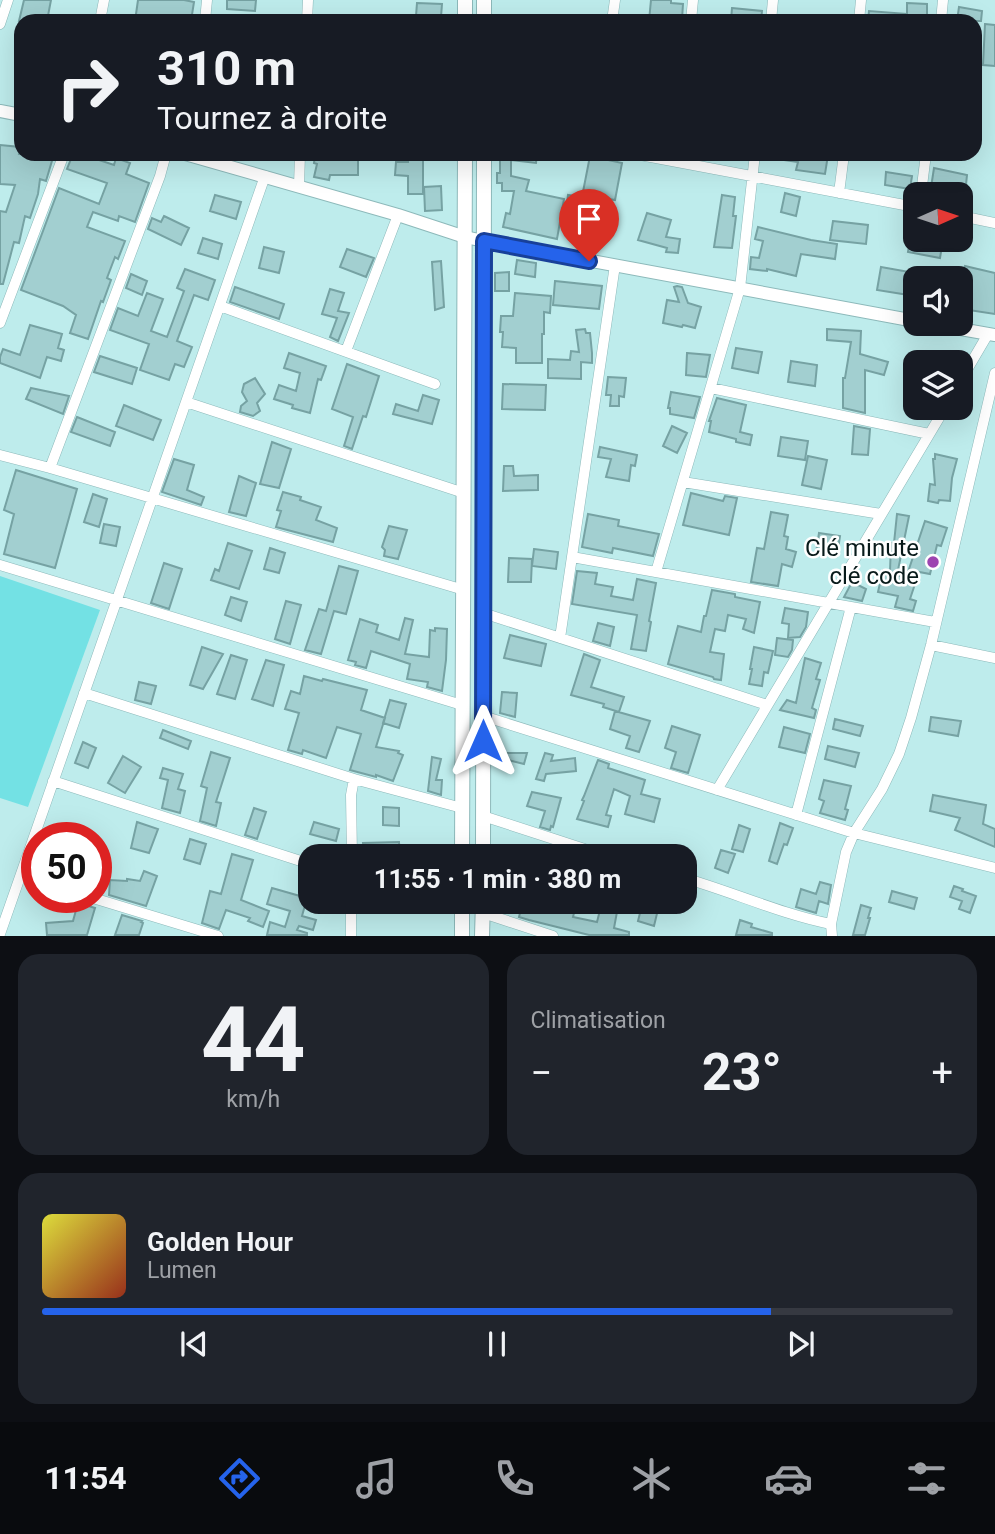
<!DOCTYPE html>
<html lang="fr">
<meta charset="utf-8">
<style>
body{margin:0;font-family:Roboto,sans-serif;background:#20242c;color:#f1f3f6;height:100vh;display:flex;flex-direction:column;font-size:26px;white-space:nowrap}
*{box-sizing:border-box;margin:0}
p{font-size:23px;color:#9ea1a6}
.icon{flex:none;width:38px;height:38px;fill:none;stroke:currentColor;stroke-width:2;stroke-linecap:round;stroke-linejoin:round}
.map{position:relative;height:936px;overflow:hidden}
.side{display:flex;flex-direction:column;gap:18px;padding:18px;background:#0d0f14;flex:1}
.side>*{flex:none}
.top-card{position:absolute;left:14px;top:14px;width:968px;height:147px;border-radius:21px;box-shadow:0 7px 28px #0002;background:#171b24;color:#f1f3f6;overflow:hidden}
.needle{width:46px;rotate:87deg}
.buttons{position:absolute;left:903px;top:182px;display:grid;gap:14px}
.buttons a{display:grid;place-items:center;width:70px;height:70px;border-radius:14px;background:#171b24;box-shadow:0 7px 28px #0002;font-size:35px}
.speed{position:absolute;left:21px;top:822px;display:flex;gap:14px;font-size:35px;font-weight:700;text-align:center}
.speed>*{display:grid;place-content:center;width:91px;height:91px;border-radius:50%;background:#171b24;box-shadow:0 7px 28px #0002;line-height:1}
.speed .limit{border:10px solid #d22;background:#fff;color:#111}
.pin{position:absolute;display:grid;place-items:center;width:60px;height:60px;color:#fff;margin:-72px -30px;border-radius:50% 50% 50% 0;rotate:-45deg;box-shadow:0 0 7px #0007}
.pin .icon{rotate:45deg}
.me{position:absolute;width:77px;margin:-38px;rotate:0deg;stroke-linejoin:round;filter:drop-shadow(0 0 5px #0008)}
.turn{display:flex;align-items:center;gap:24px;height:147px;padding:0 28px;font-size:32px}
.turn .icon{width:91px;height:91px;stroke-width:2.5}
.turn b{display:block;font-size:49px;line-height:60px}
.big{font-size:52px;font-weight:700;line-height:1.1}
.side .tile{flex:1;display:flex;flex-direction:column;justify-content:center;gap:10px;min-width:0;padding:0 24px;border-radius:21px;background:#20242c}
.side .dial{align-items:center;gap:0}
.dial b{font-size:91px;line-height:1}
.song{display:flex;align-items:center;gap:21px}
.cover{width:84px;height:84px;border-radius:10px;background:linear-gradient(135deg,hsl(60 70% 55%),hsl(10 70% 35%))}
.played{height:7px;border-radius:4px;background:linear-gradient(90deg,#2563eb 80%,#363941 80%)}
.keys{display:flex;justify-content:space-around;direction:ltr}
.heat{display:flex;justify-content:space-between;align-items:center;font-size:38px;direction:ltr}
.side .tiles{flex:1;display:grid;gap:18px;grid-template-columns:1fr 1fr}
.tile:last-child{grid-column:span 2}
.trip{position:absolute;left:298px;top:844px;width:399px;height:70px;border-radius:21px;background:#171b24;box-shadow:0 7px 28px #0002;font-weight:700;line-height:70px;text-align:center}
.dock{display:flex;height:112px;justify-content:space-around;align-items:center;background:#090b0e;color:#9ea1a6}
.dock .icon{width:49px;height:49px}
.dock .current{color:#2563eb}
.dock b{font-size:32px;color:#f1f3f6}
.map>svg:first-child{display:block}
</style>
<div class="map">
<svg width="995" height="936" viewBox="0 0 995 936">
<rect width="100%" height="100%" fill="#beecec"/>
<path fill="#73e1e4" d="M0,576L100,610L28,807L0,798Z"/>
<path fill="#a2cfd0" stroke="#76a2a3" stroke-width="2" d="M24,0H51L47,21H19Z
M138,0H184L194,2L191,21H166L151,18V21H135Z
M227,0H256L255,11L227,9Z
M651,0H671V3L683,4L682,19L670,17L669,21H649Z
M417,3L442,4L441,17L416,16Z
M907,3L927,4V21H868L869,11L907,14Z
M959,7L982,11L981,21H957Z
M732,8L762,11L761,21H731Z
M985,24L995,25V66L983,65Z
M0,145L20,147L19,154H54L46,181L40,179L38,194L30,218L25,216L19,243L14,242L3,284H0V211L6,212L15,185L0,184Z
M73,154H81L114,165L116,158L130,163L126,174L149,183L135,222L119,216L118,221L93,212L87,227L125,241L118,259L115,257L107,278L111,280L103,302L101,301L88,339L70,333L76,315L63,306L21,290L59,188L99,204L107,183L67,169Z
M408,154H423V194H408V176L395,175L396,162H408Z
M500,154H537L536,163L511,160V176L529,180L526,191L564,199L557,239L503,227L506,213L510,214L514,191H502V183H497V173H500Z
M776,154L828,155L825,174L796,170L798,162L776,159Z
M315,155L335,158V155H358V175H330L329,180L314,177L317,164L314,163Z
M590,156L622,163L615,200L596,197L592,219L578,217L580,205L567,203L568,195L582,197Z
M934,168L967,175L965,194H930Z
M886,172L912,176L910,189L885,185Z
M441,186L442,210L425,211L424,187Z
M785,193L800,197L796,216L781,212Z
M215,195L241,202L236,219L210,211Z
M722,195L735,197L733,216H736L732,248L714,247Z
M647,213L671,220L666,237L680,239L678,253L666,252L667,248L638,240Z
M164,216L189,228L181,245L148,229L152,218L161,222Z
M833,221L868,225L866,244L830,240Z
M758,227L811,240L837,244L835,259L801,254L796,276L767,269V271L750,269L751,257L759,258L763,241L755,239Z
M203,238L222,244L218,259L198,253Z
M910,240H943L940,258L908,252Z
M264,247L284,252L279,273L259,268Z
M347,249L374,258L366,277L340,267Z
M517,260L536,263L535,277L515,274Z
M441,261L444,307L435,310L432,262Z
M965,266L995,273V314L962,309L967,280L960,278Z
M881,267L915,273V296L877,290Z
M185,269L215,280L208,300L194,295L177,341L192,347L184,367L175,364L169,380L140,370L149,344L110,330L118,308L138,316L147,293L163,299L151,331L167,337L184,291L177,288Z
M509,272V291H495V273Z
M131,274L147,281L142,295L126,288Z
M555,281L602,286L599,309L553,305Z
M677,286L682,287L688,303L701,307L695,328L683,325L682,327L663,323L667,300L679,302L674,287Z
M235,287L284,304L279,319L230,302Z
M330,289L344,293L338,311L349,313L338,341L330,337L337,318L322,314Z
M515,293L551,296L550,313L544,312V334H542V363H516V348L502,347L503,332H500L501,316H513Z
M30,325L62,334L58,348L64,350L61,361L47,357L40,378L0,363V357L3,349L20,355Z
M585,329L586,333H590L592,353V363L581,362V379L548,378V359L570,360L571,351L579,352L576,330Z
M827,329L861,331L860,354L888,362L884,375L865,370V413L843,408V378H845L851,342L827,340Z
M736,348L762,352L758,373L732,368Z
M289,353L326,366L321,380L318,379L310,413L292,408L293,405L274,399L279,385L296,391L300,373L284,368Z
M687,353L710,355L706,377L686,375Z
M100,356L137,368L132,384L94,372Z
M791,361L817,365L815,386L788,382Z
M347,364L379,376L366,417L363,416L352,449L344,446L353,417L332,409Z
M608,377L626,378L624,397L619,396V406H610L611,395H606Z
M255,378L265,394L257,403L260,411L253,416L240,412L241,406L247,401L242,392L244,384Z
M503,384L546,385L545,410L502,409Z
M31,388L69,396L63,414L26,399Z
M671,392L700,397L694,418L670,414V408H668Z
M423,395L439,400L432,424L393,414L396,404L418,411Z
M717,398L746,405L740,432L752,435L750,445L736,442V439L709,432L711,421H709Z
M124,405L161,420L153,440L116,426Z
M77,417L115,432L110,446L71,432Z
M672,426L687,433L677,453L663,446Z
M854,426L870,429L868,455L852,454Z
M781,437L808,441L805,460L778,456Z
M272,442L291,449L279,488L260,484Z
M600,447L637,455L635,466L631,465L629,481L606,477L611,459L598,457Z
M935,454L957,459L952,478L950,501L939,500L938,503L928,501L930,484L935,485L933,459H935Z
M808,456L827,460L821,489L802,485Z
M174,459L194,465L187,490L204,497L201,505L162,492Z
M504,466H513L514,476L538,475V490L503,491Z
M16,470L77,489L55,568L4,554L14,514L4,510Z
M239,476L256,483L246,516L229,512Z
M283,492L301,497L300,500L321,507L316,520L337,528L333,542L276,527L281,511L277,510Z
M691,493L723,501L725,496L737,498L729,535L683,525Z
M93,494L107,499L99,527L84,522Z
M771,512L788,515L784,536L788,537L786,549L796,552L792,567L782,564L778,586L751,582L757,548L764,549Z
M588,514L619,520L618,526L659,534L653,556L613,548L612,553L582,547Z
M897,514L909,516L897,575L906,578L925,521L947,528L941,546L937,545L930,574L919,572L910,599L916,601L913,611L895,607L898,596L878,592L883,570L890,571L891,543H894Z
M104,524L120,527L116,546L100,543Z
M389,526L407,530L398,559L384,556L385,550L382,547Z
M819,533L840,536L837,556L816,553Z
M228,543L252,551L239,589L211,580L215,569L219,571Z
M270,548L285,553L279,573L264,569Z
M534,549L558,552L556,569L532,566Z
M509,558L532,559L531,582H508Z
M164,563L182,569L169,609L151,603Z
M339,566L358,571L346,614L334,611L321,654L305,650L319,609L326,611Z
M577,571L597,573L595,584L613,587L611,596L633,600L637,579L656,583L649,621L651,622L646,651L631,649L637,615L572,604Z
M852,582L866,589L862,601L844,597Z
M712,590L735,594V597L760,602L754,633L743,629L746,619L728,615L725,631L715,629L710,652L724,654L721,680L714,679L713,677L668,664L678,626L701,632L704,616H706Z
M231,597L247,602L241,621L225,615Z
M286,601L301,605L290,644L275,639Z
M785,608L808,612L806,627L800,637L788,638L789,624L782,623Z
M405,618L413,620L405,654L429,657L430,630L435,631V628L447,629L446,660L442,691L427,687L428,682L407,679L410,664L371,651L366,668L355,665L356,662L348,660L360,619L378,625L376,632L399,640Z
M598,623L614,627L610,646L593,641Z
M510,635L546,644L541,666L504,658Z
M777,638L793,640L792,650L788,657L775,655Z
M202,647L223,654L203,689L190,685Z
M754,647L773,651L768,673L764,672L762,686L749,684L752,669H750Z
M584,654L600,660L591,687L624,697L619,712L603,707L604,704L571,695Z
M231,655L247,660L235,699L217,694Z
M805,658L821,663L816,679L820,680L812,708L816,710L814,718L780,710L787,700L796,703Z
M266,660L284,665L273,706L252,699Z
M304,676L322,681L323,679L367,690L361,710L385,718L376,747L399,751L398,753L403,755L393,781L376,775V777L350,770L361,734L337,727L326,758L303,750L302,754L288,750L299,713L285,709L291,691L300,694Z
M139,682L156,686L151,704L135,700Z
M502,692L517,693L515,717L500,713Z
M390,700L406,704L399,728L383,723Z
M615,711L650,721L639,752L626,748L630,736L610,729Z
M931,717L961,721L958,736L929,731Z
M835,719L863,726L860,736L833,729Z
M672,726L700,735L688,773L671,768L676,752L665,748Z
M784,727L810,734L805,753L779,747Z
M163,730L191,741L188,749L160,738Z
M83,742L96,748L88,768L75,763Z
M828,746L859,753L855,767L825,759Z
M211,752L230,758L216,802L221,803L216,826L200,821L207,788L201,786Z
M493,752L501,753H527L524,764L508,760V767H499V758L493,756Z
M545,753L553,755L551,761L575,758L576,771L546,774L544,781L536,779Z
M123,756L141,767L125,793L108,783Z
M432,757L441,759L436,780H442L441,795L428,791Z
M598,760L609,764L608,768L645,780L641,794L660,799L654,822L625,814L630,796L614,789L606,815L611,816L608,827L577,819L584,801L582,800L584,796Z
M163,768L183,774L178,789L185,791L180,813L162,808L168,780L160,778Z
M824,780L851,786L845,809L848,810L845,820L820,813L824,801L819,799Z
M532,792L561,798L553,827L551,826L550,830L540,827L545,811L527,806Z
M933,795L986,805L983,824L995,829V847L955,830L960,818L930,811Z
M383,807L399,808V826L383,825Z
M254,808L266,812L257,839L245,835Z
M137,822L158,829L149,853L131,848Z
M314,822L339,829L336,841L310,834Z
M780,823L793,828L787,845L784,844L777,864L769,861Z
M739,825L750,829L743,852L732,849Z
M190,839L206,844L200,864L184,859Z
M399,842L400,856H364L363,843Z
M721,850L735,854L728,873L715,868Z
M232,854L253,860L241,900L269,911L263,927L248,921L250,918L226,910L219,929L202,923L210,891L221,894Z
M144,871L157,876L146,906L109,895L110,880L127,881V879L140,881Z
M820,882L831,885L828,904L819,901L816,913L796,907L801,889L816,894Z
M954,886L963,889L962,891L976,896L970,913L959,909L962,901L950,897Z
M272,888L307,898L302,916L316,920L313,930L299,926L297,930L307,933V935H267L270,922L285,927L290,911L267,904Z
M892,891L917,898L914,909L889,902Z
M523,901H577L573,917L597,922L600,910L605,912L608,901H619L614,928L629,932V935H589L529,920L519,917Z
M643,901H660L654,926L638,921Z
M78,903L95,908L87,935H47L46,923L73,921Z
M861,905L871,908L868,918H870L865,935H853Z
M122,915L142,921L141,922L143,923L139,935H115Z
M740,920L752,924L751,927L772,933V935H736Z"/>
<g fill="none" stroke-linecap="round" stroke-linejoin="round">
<defs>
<path id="minor" d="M100,21L104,0
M205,21L207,0
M307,21L308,0
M612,21L615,0
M691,21L693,0
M771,21L773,0
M859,21L861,0
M941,21L943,0
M0,24L8,0
M635,154L915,207
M299,186L300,154
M839,193L844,154
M921,194L926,154
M961,216L995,223
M220,306L435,384
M0,323L64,154
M346,351L398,215
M961,380L988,334
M711,388L929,434
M186,402L464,493
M0,455L50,468L464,590
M50,468L160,176L166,154
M683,482L881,514
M572,557L935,622
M0,565L462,705
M656,572L740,288L755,154
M483,613L767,705
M560,638L615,265
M931,645L995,658
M84,693L354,779L462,808
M483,716L854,833L995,868
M53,781L310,864
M717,790L945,408
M796,815L851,607
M483,816L606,856
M352,856L351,795L354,779
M21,876L37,881
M684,878C733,892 781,914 831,924
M93,898L218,936
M483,913L553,936
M0,934L265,176
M351,936V901
M832,936L831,924L846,852L854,833L882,789L899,754L911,718L931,645L995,373"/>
<path id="tertiary" d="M0,111L21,115
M185,154L398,215L465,237L484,241L915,321
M932,324L995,335"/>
<path id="secondary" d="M465,0V21
M484,0V21
M462,856L465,154
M483,856L484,154
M462,901V936
M482,936L483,901"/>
</defs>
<use href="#minor" stroke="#8db9ba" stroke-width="11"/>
<use href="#tertiary" stroke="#8db9ba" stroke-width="14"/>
<use href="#secondary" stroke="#8db9ba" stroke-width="16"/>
<use href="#minor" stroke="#fff" stroke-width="10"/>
<use href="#tertiary" stroke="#fff" stroke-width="12"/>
<use href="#secondary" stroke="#fff" stroke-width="14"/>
</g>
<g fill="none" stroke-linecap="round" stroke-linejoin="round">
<defs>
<path id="route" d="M483,741L484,241L589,261"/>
</defs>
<use href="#route" stroke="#184099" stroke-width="18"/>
<use href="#route" stroke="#2563eb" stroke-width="12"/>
</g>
<circle fill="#9d44b0" stroke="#fff" stroke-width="2.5" cx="933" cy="562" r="7"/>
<g text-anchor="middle" stroke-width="5" stroke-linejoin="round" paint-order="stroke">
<g font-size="24" fill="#081a1a" stroke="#fff" text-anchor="end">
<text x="919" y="556">Clé minute<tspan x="919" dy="28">clé code</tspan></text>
</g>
</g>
</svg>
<div class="buttons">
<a><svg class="needle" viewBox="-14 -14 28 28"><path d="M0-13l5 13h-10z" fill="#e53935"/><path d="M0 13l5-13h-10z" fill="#9ea1a6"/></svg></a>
<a><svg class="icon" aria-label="sound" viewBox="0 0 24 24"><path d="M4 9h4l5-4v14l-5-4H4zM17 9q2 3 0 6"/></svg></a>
<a><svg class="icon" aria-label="layers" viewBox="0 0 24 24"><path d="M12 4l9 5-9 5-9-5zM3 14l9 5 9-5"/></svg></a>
</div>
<div class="speed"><div class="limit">50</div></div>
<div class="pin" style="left:589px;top:261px;background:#d93025"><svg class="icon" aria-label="arrive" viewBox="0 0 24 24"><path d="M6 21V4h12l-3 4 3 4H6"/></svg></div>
<svg class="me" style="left:483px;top:741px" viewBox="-20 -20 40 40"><path d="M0-17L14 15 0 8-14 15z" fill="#2563eb" stroke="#fff" stroke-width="4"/></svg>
<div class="trip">11:55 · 1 min · 380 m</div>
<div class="top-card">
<div class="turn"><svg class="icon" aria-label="right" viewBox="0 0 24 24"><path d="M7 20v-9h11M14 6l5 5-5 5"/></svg><div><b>310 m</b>Tournez à droite</div></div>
</div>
</div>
<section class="side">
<div class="tiles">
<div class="tile dial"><b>44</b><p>km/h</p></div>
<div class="tile"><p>Climatisation</p>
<div class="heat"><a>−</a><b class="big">23°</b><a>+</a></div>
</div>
<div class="tile">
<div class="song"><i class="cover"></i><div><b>Golden Hour</b><p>Lumen</p></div></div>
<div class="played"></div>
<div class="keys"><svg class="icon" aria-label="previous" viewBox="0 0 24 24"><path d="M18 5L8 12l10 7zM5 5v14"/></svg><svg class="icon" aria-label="pause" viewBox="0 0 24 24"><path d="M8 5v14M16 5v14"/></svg><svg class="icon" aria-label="next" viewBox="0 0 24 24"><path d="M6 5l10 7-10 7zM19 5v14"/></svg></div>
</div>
</div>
</section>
<nav class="dock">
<b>11:54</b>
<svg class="icon current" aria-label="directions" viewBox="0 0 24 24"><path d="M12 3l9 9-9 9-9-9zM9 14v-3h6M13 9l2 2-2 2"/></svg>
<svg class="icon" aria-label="music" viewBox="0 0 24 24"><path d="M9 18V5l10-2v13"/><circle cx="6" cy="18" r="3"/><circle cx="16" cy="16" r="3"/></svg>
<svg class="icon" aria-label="phone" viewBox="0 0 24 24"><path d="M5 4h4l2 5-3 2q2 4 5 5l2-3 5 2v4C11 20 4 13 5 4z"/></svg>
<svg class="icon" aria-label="climate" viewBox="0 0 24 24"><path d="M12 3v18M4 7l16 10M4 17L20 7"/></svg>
<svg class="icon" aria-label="car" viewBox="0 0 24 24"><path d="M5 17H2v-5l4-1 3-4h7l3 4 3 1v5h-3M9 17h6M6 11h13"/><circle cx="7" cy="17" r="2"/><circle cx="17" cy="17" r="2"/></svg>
<svg class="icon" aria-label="filters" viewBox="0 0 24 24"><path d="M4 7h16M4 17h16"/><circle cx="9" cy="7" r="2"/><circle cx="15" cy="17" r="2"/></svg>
</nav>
